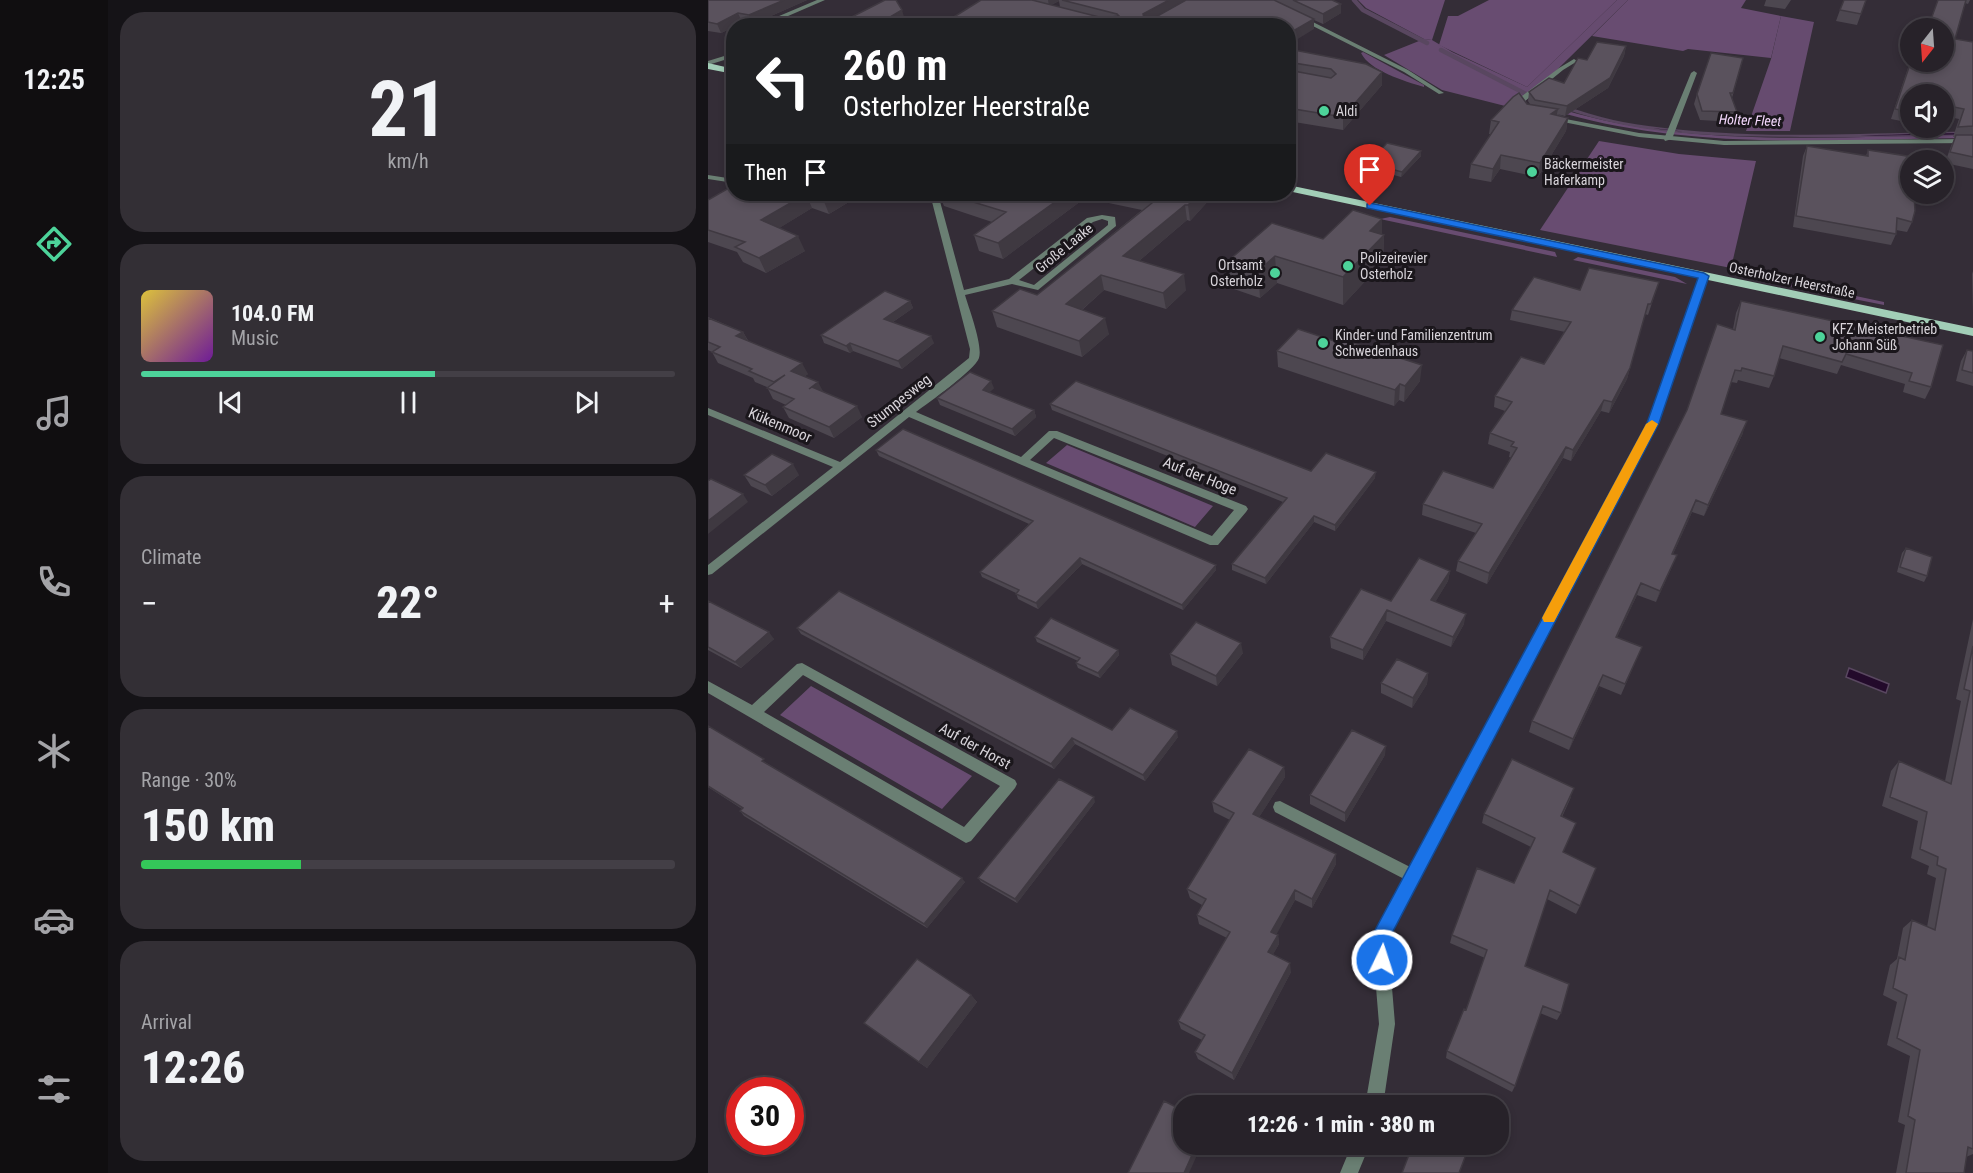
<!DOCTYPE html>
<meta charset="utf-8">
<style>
body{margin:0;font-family:"Roboto Condensed",sans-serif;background:#332f35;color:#f1f3f6;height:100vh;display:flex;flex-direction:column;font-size:22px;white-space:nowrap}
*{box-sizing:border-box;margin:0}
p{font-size:20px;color:#a4a4a8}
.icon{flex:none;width:33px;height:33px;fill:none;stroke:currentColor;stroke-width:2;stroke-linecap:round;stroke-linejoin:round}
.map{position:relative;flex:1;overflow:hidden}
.side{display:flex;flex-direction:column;gap:12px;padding:12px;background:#151317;width:600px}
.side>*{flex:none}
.banner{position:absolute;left:18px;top:18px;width:570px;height:183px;border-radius:24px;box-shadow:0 3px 9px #0003,0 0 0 2px #433f46;background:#202124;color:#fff;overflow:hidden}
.needle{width:39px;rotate:197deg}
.buttons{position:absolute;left:1192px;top:18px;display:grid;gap:12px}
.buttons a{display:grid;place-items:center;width:54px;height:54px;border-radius:50%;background:#272229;box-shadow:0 3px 9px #0003,0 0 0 2px #433f46;font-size:30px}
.speed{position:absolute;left:18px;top:1077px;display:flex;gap:12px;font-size:30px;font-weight:700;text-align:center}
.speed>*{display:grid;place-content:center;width:78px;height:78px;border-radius:50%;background:#272229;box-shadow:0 3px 9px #0003,0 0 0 2px #433f46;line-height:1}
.speed .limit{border:9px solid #d22;background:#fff;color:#111}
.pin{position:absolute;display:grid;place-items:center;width:51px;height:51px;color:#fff;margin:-62px -26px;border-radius:50% 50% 50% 0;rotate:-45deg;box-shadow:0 0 6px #0007}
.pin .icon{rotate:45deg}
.me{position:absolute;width:66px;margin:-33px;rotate:4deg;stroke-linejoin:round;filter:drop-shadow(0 0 4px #0008)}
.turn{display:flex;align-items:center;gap:21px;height:126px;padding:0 18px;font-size:27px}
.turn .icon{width:78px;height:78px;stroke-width:2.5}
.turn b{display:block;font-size:42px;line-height:51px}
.then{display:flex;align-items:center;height:57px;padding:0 18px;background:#0003;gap:12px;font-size:22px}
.big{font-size:45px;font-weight:800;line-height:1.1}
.side .card{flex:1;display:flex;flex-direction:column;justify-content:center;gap:9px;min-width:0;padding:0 21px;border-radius:24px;background:#332f35}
.side .dial{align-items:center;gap:0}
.dial b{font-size:78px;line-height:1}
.song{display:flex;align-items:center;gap:18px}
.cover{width:72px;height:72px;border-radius:9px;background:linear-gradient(135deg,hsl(50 70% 55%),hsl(280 70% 35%))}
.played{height:6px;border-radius:3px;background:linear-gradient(90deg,#4dd39a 55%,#433f46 55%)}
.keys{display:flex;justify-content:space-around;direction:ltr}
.heat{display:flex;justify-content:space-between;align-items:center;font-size:33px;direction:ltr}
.charge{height:9px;border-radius:4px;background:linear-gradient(90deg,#34c759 30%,#433f46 0)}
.trip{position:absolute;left:465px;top:1095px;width:336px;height:60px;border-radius:24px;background:#272229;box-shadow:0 3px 9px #0003,0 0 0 2px #433f46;font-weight:800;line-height:60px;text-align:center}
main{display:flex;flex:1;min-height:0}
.tab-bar{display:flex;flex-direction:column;width:108px;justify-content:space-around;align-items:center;background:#100e10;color:#a4a4a8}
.tab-bar .icon{width:42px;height:42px}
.tab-bar .active{color:#4dd39a}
.tab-bar b{font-size:27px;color:#f1f3f6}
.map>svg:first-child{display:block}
</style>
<main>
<nav class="tab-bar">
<b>12:25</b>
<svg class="icon active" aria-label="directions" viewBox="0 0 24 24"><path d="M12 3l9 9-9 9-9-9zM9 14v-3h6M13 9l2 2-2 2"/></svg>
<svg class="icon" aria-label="music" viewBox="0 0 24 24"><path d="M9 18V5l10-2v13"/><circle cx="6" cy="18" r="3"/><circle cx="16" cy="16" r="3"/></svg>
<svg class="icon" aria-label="phone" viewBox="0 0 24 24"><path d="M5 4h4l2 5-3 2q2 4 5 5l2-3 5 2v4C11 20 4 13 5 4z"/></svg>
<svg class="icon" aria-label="climate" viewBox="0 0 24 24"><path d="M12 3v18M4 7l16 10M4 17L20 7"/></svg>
<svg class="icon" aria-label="car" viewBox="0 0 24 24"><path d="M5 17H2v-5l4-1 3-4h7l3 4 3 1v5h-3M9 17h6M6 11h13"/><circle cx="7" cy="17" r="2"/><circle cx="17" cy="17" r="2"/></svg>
<svg class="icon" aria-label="filters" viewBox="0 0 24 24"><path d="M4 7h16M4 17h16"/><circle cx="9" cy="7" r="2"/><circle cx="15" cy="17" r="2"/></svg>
</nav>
<section class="side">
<div class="card dial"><b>21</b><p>km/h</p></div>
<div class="card">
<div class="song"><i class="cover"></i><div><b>104.0 FM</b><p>Music</p></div></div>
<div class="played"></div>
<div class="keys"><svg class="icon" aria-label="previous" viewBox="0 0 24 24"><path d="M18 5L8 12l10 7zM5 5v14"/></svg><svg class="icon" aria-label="pause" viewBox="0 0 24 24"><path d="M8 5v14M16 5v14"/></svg><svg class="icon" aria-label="next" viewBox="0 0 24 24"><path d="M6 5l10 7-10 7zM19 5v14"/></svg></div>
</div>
<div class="card"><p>Climate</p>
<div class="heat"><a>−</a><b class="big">22°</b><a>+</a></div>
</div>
<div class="card"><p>Range · 30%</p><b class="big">150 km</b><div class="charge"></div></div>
<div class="card"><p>Arrival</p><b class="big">12:26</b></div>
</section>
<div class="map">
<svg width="1265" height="1173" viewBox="0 0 1265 1173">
<rect width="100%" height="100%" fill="#342d37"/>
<path fill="#684c71" d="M650,0H737L724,40L716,39L658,8Z
M781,0H909L819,87L731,45L740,16H750Z
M920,0H1038L1033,8L1073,16L1063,58L980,49L975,51L884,36Z
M856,110C987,149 1129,136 1265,135V138C1128,139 991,151 858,114Z
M891,141L971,154L1048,161L1023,268L832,230Z
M682,217L847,252L849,257L672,219Z
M870,257L967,277L979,284L865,260Z
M1044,279H1068L1176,302V305Z
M359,445L505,506L487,527L338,463Z
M103,686L264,776L234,809L72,715Z"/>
<path fill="#664b6f" d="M909,0H920L809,109L734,90L676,55L716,39L724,40L744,52L819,87Z
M1073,16L1106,22L1082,131H1038L1063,59Z
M655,52L716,85V87C696,81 662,71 653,53Z"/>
<path fill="#230a2b" stroke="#594760" stroke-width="1.5" d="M824,95C858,107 892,120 928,125C1039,142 1154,134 1265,132V135C1204,136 1143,137 1082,136C991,136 908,133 824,95Z
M1141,668L1181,684L1178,693L1138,677Z"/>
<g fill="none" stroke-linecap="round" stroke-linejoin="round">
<path stroke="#594760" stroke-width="4.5" d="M646,0L655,10L719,43
M733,50L818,94"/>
<path fill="#6a7f73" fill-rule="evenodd" d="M109,0H117L57,26L50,25Z
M26,53V57L0,65V61Z
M866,59L869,61L868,62L855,70L817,101L824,112L817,114L809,101L810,99L851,68Z
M986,71L989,73L964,139L957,141L956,139L983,73Z
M0,175L26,179V183L0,179Z
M572,801L710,871L712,876L710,881L705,883L700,881L567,812L565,807L567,802Z"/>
<path fill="#6a7f73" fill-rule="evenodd" d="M591,15L700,70L736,93L731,94L696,72L589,18L588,17Z
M842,116L931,133L1016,141L1265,139V143L1016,145L931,137L845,120L841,118Z
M222,194H230L256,290L301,279L379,218L394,215L407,217L408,226L330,290L304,284L257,295C261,309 275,345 271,358C267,370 220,403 208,412L313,457L341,431H349L538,506L540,509L538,512L510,545H502L201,417L4,574L0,575V565L125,467L0,415V408L132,462L261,358L262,349ZM394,219L400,221V225L326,285L311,280L385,222ZM346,438L526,510L504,536L322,460Z
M996,273L1000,276L950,423L680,939L687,1024L675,1106H657L671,1024L664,938L940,423L992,276Z
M94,663L307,780L309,784L307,788L263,841L258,843L0,693V681L44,705L89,664ZM95,675L292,786L256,827L56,712Z
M644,1144H662L650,1173H632Z"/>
<path fill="#a2ceb7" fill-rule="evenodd" d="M0,63L26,69V74L0,69Z
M580,185L1265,328V336L580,191Z"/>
</g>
<path fill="#4d4750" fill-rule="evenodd" d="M0,0H99L45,24L34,22L26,26V27L13,33L0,31Z
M273,0H624L633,13L615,24L606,20V29L580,26H233V25ZM351,1L352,7L343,5Z
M1058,0H1083L1077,9L1056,6Z
M1158,0L1149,25L1128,21L1132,10Z
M1230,0H1262L1260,4L1257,3L1247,39L1265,42V169L1237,163L1243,146L1247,137H1245L1251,119L1236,116V94H1203V123L1183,119L1201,65L1221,25Z
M918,46L916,56L900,88L857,116L849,114L860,118L858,131L830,177L792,169L783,182L761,178L763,164L783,134H781L783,120L819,104H822L820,101L821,92L856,83L879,60Z
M580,56L674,72V85L635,130L580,121Z
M1035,58L1024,98L1029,112L1026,122L992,120L986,104L989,94Z
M1099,146L1158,156L1160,150L1204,222L1199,232L1188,230V234L1183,245L1085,227L1095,156Z
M713,151V156L693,177L660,168V163Z
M26,194H154L121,214L104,208L71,228L97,251L58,273L35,262L29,252L0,242V200Z
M231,194H502V199L482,221L479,220L431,261L478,290L458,309L396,290L374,310L401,334L374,357L289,327L284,311L329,295L434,210L377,198L295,259L271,251L266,235L284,222L236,206Z
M674,219V235H676L675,262L635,305L569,283L552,298L523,288L520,261L615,239Z
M1265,271V313L1264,274Z
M951,282L940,315L937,314L919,379L901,413L893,411L863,461L855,458L779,584L748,571L750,561L768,533L714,515L715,504L785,488L804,458L801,457L802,452L780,444L782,433L797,411L786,407L787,396L836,364L857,332L802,320L804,310L872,290Z
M202,301L205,308L185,322L226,343L194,369L145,351L142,353L116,343L113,335Z
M1033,301L1235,345L1223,387L1217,399L1195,392L1197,384L1133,365L1129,374L1071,358L1066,376L1061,388L1030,380L1029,383L1023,382L1013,414L1035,433L996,516L984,512L965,554L969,555L948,602L929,595L909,637L929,658L913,695L891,686L861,750L821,732L824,721L1025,329L1028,313Z
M0,317L35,332L41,342L100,374L97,376L115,392L154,417L126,438L81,418L75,407L78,405L65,399L59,387L47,382L45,378L10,363L4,352L0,350Z
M626,341L712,381L696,402L691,400L686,406L570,367L569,351Z
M1259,350L1265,351V386L1248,381L1253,361Z
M286,388L281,392L326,410L328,417L307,436L232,405L229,398Z
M342,404L603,471L667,478L627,531L606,522L558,584L524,570V564L575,502L344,410Z
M168,450L508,565V570L475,610L374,564L330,609L310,599L308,593L274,577L272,572L321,524L171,456Z
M36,475H91L64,496L43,486Z
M1198,548L1219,576L1216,582L1189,572L1194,553Z
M742,571L740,581L727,602L756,624L743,647L678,621L655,660L623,648L622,637L683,601Z
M0,601L66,639L33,668L0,650Z
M1265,619V1154L1258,1157L1256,1173H1188L1197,1125L1190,1122L1202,1056L1179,1045L1189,1002L1175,995L1182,965L1189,959L1195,928L1204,920L1219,927L1228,878L1219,874L1221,866L1203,858L1210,821L1174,806L1183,771L1191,761L1237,781L1253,701L1248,699Z
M89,628L404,730L470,737L437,781L367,744L346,769L93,634Z
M327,637L410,650L411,655L392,678L370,668L368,663L370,661L329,642Z
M535,653L509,686L464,665L462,654Z
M720,673L719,684L704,708L673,693V683Z
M0,726L60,764L257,882L219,928L36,816L32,811L34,809L0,787Z
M677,755L637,822L602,804V795Z
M576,767L577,777L551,817L628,854V864L604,908L587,900L568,934L570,935L571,944L565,954L583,972L526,1080L490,1059L487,1052L494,1040L473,1029L470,1021L519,938L491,924L489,915L494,905L482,898L479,889L522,820L506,812L504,802Z
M863,797L854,817L864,832L855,852L872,906L868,914L839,899L817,966L853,1013L849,1020L832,1013L807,1086L804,1092L738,1058L739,1051L758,1010L777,958L742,943L744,935L806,883L823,847L774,823L776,814Z
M387,802L309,903L273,882L270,878Z
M263,995L269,1002L219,1068L165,1030L156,1023Z"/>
<path fill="#3f3941" d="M76,0H99L45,24L41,15Z
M340,0H351V1L341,6Z
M461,0H479L436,24L435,14Z
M633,4V13L615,24V14Z
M194,10L196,17L181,26H167Z
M30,13L34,22L28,26H26V27L13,33L9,24Z
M606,19V29L580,45V34Z
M918,46L916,56L900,88L857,116L859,106Z
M674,72V85L635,130V117Z
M850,109L847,123L843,114Z
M860,118L858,131L830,177L832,163Z
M713,151V156L693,177L694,172Z
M793,155L792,169L783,182L785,169Z
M98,194L104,208L60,235L53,220Z
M124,194H154L121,214L115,199Z
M358,194H376L377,198L295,259L290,243Z
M491,194H502V199L482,221L480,205Z
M477,205L479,220L418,272L415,256Z
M674,219V238L676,235L675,262L635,305V277L662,231Z
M90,236L97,251L58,273L51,258Z
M567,256L569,283L552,298L550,271Z
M476,274L478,290L458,309L455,293Z
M393,275L396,290L362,320L358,304Z
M202,301L205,308L179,326L176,319Z
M397,318L401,334L374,357L371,341Z
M35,332L41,343L28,336Z
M223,336L226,343L194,369L190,361Z
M142,343L145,351L142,353L138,346Z
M94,363L100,374L89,382L83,371Z
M714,365L712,381L696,402L697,386Z
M922,368L919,379L901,413L904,402Z
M283,381L286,388L277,397L275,390Z
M110,382L116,393L101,389Z
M692,384L691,400L686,406L687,390Z
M896,400L893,411L863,461L865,450Z
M149,406L154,417L126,438L121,427Z
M326,410L328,417L307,436L304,429Z
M1039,421L1035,433L996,516L1000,505Z
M858,447L855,458L779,584L781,573Z
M85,464L91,475L64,496L57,485Z
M668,472L667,478L627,531V525Z
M35,494L40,502L0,534V521Z
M988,500L984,512L960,565L964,554Z
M606,516V522L558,584L557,578Z
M969,555L964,567L948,602L952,591Z
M372,558L374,564L330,609L328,603Z
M508,565V570L475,610L474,605Z
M742,571L740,581L722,611L723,600Z
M933,583L929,595L904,648L908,637Z
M679,610L678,621L655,660V650Z
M758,614L756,624L743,647L745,637Z
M61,632L66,639L33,668L27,662Z
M533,643L535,653L509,686L508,676Z
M410,650L411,655L392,678L390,673Z
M720,673L719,684L704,708L705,698Z
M895,675L891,686L861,750L865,739Z
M469,731L470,737L437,781L435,775Z
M364,738L367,744L346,769L343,764Z
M678,746L677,755L637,822V813Z
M576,767L577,777L546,825L545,814Z
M386,797L387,802L309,903L307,899Z
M628,854V864L604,908V899Z
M254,878L257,882L219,928L216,924Z
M587,890V900L565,941L563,932Z
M570,935L571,944L562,960L560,952Z
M582,963L583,972L526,1080L524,1073Z
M263,995L269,1002L219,1068L211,1062Z
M489,1144H494L481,1173H476Z"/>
<path fill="#5a525d" stroke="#3f3941" stroke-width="1.5" d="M0,0H76L41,15L30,13L9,24L0,22Z
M177,0H188L194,10L167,26H126Z
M273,0H324L395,18L411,16L409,14L354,0H461L435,14L436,18H446L478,0H566L606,19L580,34V26H238L233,25Z
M585,0H624L633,4L615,14Z
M1136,0H1158L1153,14L1132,10Z
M1230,0H1258L1247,39L1265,42V126L1250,127L1256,109L1236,105V94H1203V112L1187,109L1203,61L1236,62V28H1217L1219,24L1221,25Z
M889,42L918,46L902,78L859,106L827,100L821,92L841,78L856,83L870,58L879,60Z
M586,50L658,64L674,72L635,117L580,108V70L623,78L628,74L623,69L580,62V56Z
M1003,53L1035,58L1025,93H1022L1029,112L994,111L989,94Z
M811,93L819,104L850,109L843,114L860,118L832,163L793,155L785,169L763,164L791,122L783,120L805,97Z
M1248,135H1265V157L1242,152Z
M679,143L713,151L694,172L660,163Z
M1099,146L1160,156V150L1205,157V160H1203V194H1206L1207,211L1204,222L1189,218L1188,234L1088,216Z
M26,185V194H98L53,220L90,236L51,258L27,247L37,242L0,230V200Z
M98,194H124L115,199Z
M239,194H358L290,243L266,235L298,212Z
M425,194H491L480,205H477L415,256L476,274L455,293L393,275L358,304L397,318L371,341L284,311L312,289L329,295L449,199Z
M645,210L674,219L662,231L676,235L635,277L567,256L550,271L520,261L564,223L615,239Z
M881,268L951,282L943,304H940L922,368L904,402L896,400L865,450L858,447L781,573L750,561L774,524L715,504L735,471L785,488L809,448L803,446L806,442L782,433L804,402L787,396L813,357L836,364L863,322L804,310L826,277L872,290Z
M177,291L202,301L176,319L223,336L190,361L142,343L138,346L113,335Z
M1033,301L1235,345L1223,387L1201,381L1204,373L1138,354L1134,362L1075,346L1066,376L1034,368L1033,371L1027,370L1013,414L1039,421L1000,505L988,500L964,554L969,555L952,591L933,583L908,637L934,647L917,684L895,675L865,739L824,721L979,410L1009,324L1027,330Z
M0,318L35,332L28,336L94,363L83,371L110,382L101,389L104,387L149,406L121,427L75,407L86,399L59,388L77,375L66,382L41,371L44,369L4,352L12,347L0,342Z
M590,329L626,341L629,338L714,365L697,386L692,384L687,390L569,351Z
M1259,350L1265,351V373L1254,370Z
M262,372L283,381L275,390L326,410L304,429L229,398Z
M368,381L603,471L618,453L668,472L627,525L606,516L557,578L524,564L579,498L342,404Z
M195,429L508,565L474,605L372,558L328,603L308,594L311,590L272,572L325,521L168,450Z
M64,454L85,464L57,485L36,475Z
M3,479L35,494L0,521V481Z
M1198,548L1224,557L1219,576L1192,567Z
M711,558L742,571L723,600L758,614L745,637L679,610L655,650L622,637L653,589L683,601Z
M131,591L404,730L422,708L469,731L435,775L364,738L343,764L89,628Z
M0,601L61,632L27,662L0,647Z
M343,618L410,650L390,673L368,663L372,658L327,637Z
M488,622L533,643L508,676L462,654Z
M1265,646V1149L1260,1147L1256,1173H1198L1207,1120L1200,1116L1212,1050L1189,1038L1199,995L1185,988L1191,957L1197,960L1204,920L1227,930L1238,869L1229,865L1230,857L1212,849L1219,812L1182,797L1191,761L1243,784L1262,691L1256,689Z
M689,659L720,673L705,698L673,683Z
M0,726L56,759L54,761L254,878L216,924L32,811L35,808L0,786Z
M644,730L678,746L637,813L602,795Z
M541,749L576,767L545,814L628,854L604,899L587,890L563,932L570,935L560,952L582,963L524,1073L487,1052L497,1035L470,1021L522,932L489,915L498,899L479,889L526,813L504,802Z
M804,759L866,788L853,816L868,823L855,852L888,868L872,906L842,890L817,966L861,984L853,1013L835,1006L807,1086L739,1051L756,1009L758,1010L779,950L744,935L769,868L806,883L827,838L776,814Z
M351,779L386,797L307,899L270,878Z
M209,959L263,995L211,1062L156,1023Z
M456,1101L476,1111V1144H489L476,1173H420Z
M705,1144H762L751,1173H694Z"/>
<path fill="#1a73e8" stroke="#114b97" stroke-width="1.5" d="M662,203L996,273L1001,276L951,423L681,939L683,960L680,966L674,969L667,966C663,956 661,942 666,932L939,423L990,278L659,208V204Z"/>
<path fill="#f59e0b" d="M944,420L950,424L846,622H836L834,618L836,614L938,424Z"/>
<g fill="#4dd39a" stroke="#1a161b" stroke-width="2">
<circle cx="616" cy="111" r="6"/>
<circle cx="824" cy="172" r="6"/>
<circle cx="640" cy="266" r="6"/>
<circle cx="567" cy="273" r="6"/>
<circle cx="1112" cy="337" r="6"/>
<circle cx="615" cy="343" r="6"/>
</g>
<g text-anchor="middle" stroke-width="6" stroke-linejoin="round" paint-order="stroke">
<g font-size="14" fill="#d8d4da" stroke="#1a161b" text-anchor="start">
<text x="628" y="116">Aldi</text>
<text x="836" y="169">Bäckermeister<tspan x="836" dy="16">Haferkamp</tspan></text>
<text x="652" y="263">Polizeirevier<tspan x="652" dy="16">Osterholz</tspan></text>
<text x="555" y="270" text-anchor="end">Ortsamt<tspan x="555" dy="16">Osterholz</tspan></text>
<text x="1124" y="334">KFZ Meisterbetrieb<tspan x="1124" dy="16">Johann Süß</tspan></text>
<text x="627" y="340">Kinder- und Familienzentrum<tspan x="627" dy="16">Schwedenhaus</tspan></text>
</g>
<g font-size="14" font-style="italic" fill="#f5d9fe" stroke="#1a161b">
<text transform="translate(1042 120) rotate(2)" y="5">Holter Fleet</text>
</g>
<g font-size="14" fill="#d8d4da" stroke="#1a161b">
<text transform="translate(356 248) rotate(-39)" y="5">Große Laake</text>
<text transform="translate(1084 280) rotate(12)" y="5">Osterholzer Heerstraße</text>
</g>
<g font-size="15" fill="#d8d4da" stroke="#1a161b">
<text transform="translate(191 401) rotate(-38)" y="5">Stumpesweg</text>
<text transform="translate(72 425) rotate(23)" y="5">Kükenmoor</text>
<text transform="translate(492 476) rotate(22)" y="5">Auf der Hoge</text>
<text transform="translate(267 746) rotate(29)" y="5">Auf der Horst</text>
</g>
</g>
</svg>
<div class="buttons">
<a><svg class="needle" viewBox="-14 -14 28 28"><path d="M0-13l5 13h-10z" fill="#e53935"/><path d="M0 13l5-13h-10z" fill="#a4a4a8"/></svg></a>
<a><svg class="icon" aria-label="sound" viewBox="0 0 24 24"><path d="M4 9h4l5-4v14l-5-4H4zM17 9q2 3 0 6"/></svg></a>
<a><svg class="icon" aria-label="layers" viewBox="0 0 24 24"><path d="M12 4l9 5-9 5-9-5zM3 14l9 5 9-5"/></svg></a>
</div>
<div class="speed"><div class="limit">30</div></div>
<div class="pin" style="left:662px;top:206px;background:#d93025"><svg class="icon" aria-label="arrive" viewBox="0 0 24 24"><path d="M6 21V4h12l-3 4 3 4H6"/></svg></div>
<svg class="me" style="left:674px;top:960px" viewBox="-20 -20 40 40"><circle r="17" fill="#1a73e8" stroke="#fff" stroke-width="3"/><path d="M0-11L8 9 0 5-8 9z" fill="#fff"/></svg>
<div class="trip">12:26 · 1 min · 380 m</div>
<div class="banner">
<div class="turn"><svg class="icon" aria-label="left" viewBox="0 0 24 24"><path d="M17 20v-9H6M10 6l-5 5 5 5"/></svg><div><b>260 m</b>Osterholzer Heerstraße</div></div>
<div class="then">Then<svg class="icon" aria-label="arrive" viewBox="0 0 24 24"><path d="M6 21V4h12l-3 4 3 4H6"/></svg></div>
</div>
</div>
</main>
